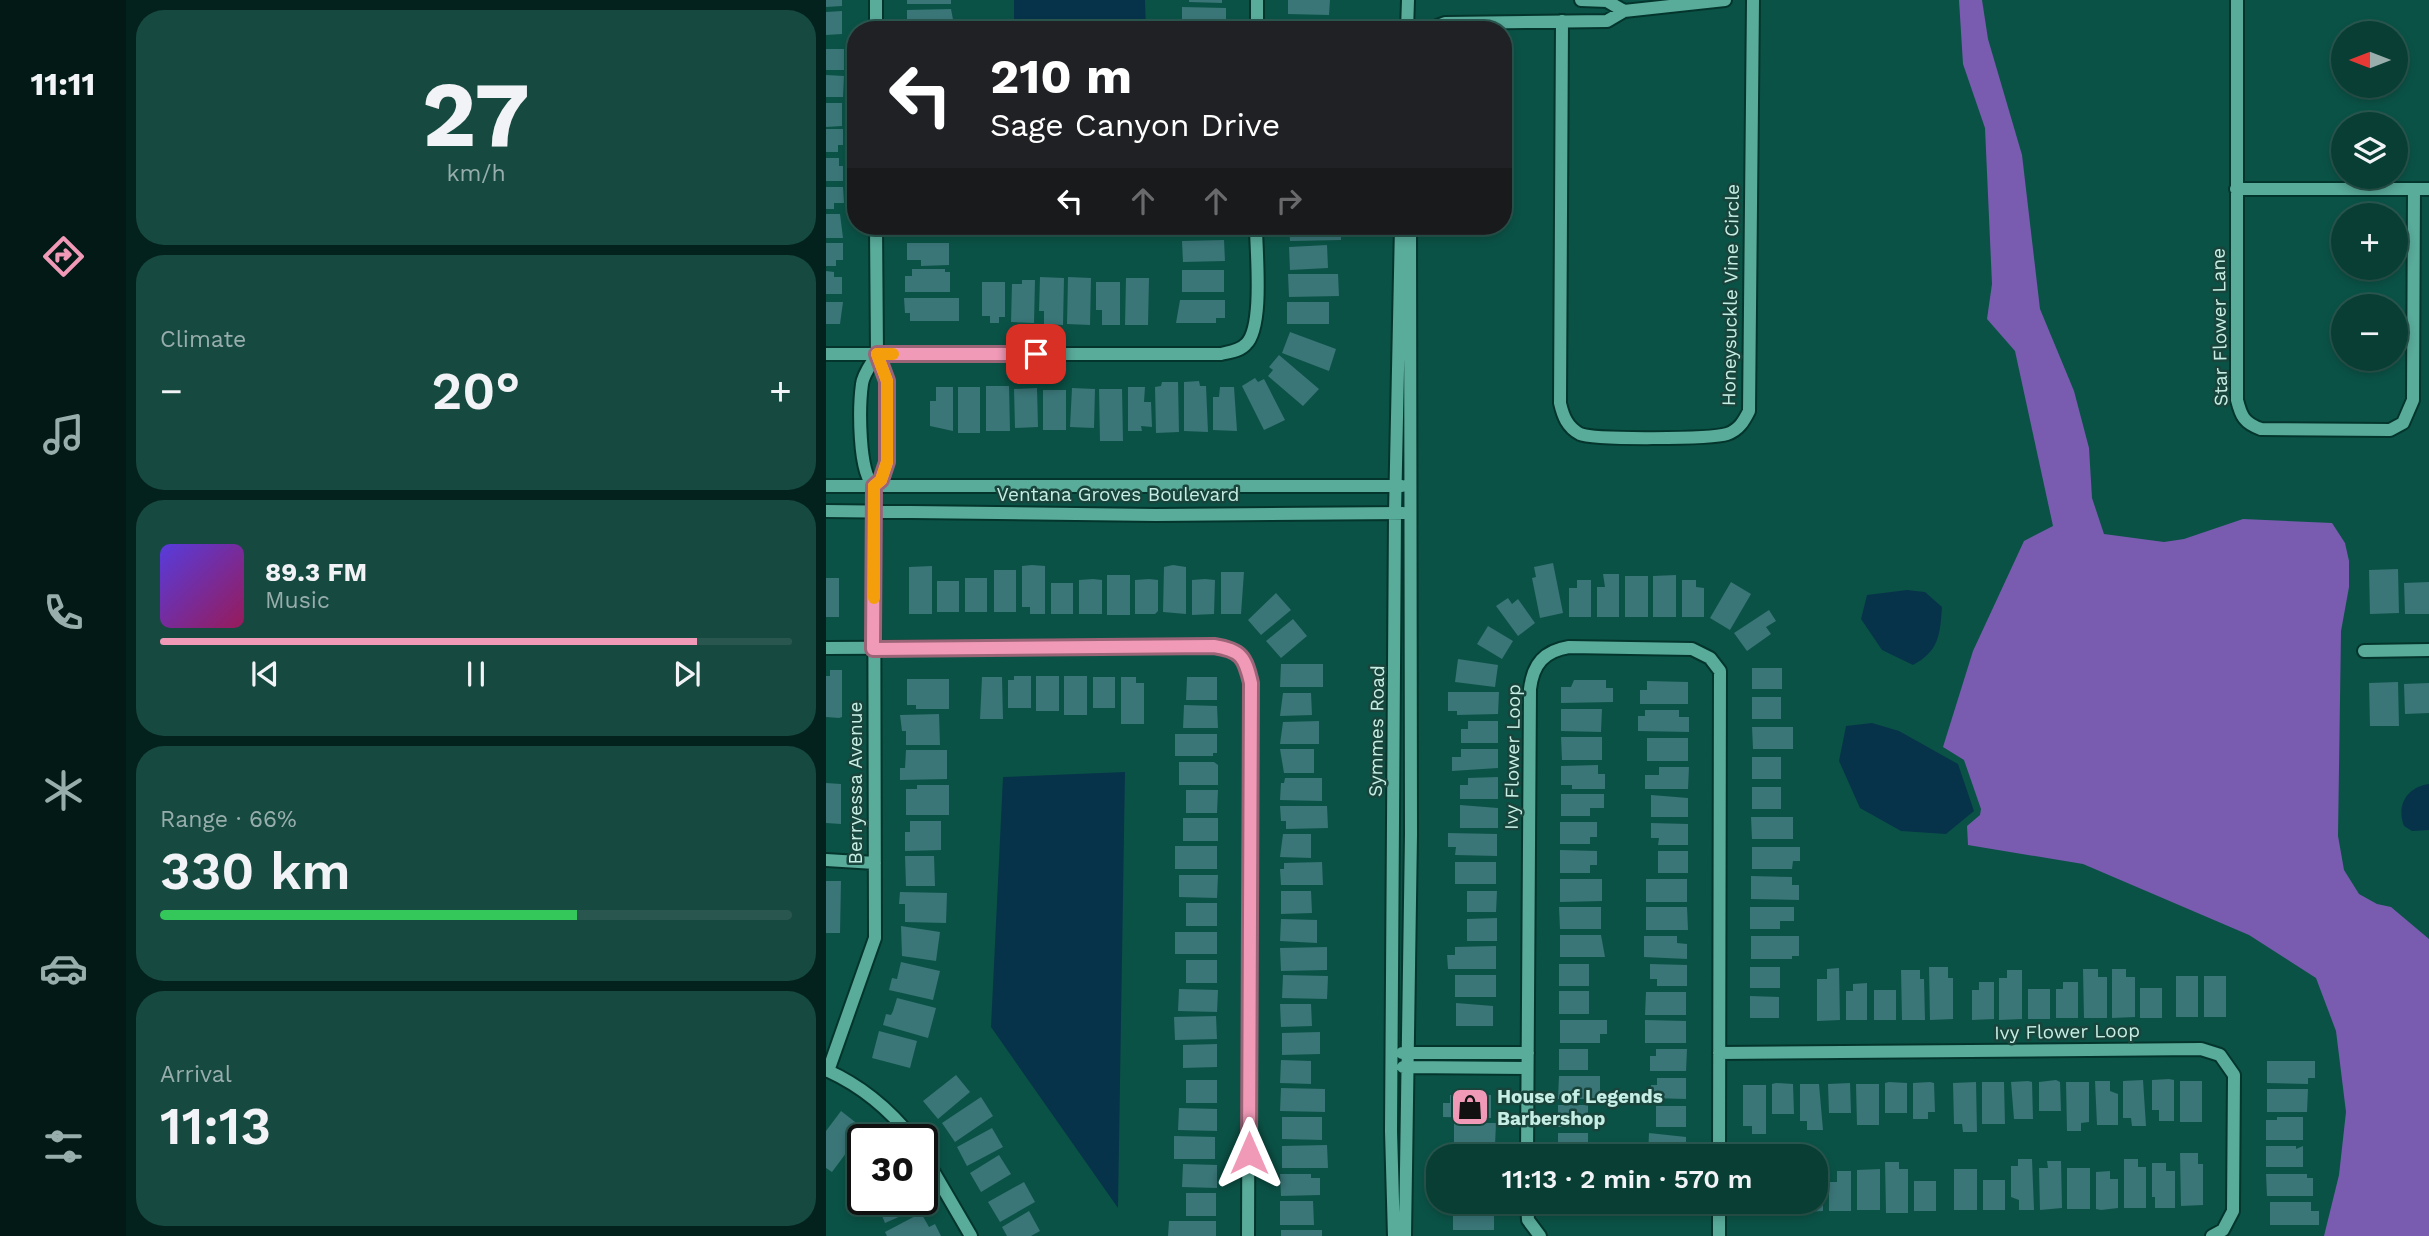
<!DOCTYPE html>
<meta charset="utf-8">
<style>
body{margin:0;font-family:"Work Sans",sans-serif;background:#164940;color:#f1f3f6;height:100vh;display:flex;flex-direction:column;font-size:26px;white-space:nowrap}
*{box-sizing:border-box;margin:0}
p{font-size:23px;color:#98aeac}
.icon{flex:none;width:38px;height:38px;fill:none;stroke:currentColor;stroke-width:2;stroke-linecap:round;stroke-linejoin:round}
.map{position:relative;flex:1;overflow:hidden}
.drawer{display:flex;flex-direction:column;gap:10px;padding:10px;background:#04221d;width:700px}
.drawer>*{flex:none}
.banner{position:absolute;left:21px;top:21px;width:665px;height:214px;border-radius:28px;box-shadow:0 4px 10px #0003,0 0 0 2px #29574f;background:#202124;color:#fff;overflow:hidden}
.needle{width:46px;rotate:270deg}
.buttons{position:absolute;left:1505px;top:21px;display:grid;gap:14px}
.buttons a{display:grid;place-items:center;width:77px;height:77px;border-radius:50%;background:#083e34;box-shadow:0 4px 10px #0003,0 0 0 2px #29574f;font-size:35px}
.speed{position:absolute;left:21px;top:1124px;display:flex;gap:14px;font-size:35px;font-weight:700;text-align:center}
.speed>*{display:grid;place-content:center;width:91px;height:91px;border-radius:50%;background:#083e34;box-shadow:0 4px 10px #0003,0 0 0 2px #29574f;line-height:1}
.speed .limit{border:4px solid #111;border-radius:10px;background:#fff;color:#111}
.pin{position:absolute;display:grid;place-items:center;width:60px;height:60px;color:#fff;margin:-30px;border-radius:14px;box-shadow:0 4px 10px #0006}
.me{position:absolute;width:77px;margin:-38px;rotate:0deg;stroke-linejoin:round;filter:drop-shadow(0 0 5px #0008)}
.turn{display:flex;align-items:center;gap:24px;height:147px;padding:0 28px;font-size:32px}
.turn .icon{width:91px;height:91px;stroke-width:2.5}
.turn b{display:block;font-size:49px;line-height:60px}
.lanes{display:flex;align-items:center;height:66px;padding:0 28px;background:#0003;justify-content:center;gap:35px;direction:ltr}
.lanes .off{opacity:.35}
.big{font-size:52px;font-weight:600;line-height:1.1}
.drawer .widget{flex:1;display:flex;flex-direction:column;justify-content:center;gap:10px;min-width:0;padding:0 24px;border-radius:28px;background:#164940}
.drawer .dial{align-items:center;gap:0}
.dial b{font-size:91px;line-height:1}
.song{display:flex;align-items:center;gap:21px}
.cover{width:84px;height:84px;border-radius:10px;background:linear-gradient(135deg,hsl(250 70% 55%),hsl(330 70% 35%))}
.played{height:7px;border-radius:4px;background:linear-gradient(90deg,#f09ab7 85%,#29574f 85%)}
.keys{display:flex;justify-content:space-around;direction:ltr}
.heat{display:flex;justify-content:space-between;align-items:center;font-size:38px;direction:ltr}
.charge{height:10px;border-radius:5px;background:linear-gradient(90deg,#34c759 66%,#29574f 0)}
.trip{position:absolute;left:600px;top:1144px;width:402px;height:70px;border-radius:28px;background:#083e34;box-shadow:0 4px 10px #0003,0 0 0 2px #29574f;font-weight:600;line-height:70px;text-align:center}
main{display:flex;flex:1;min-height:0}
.tabs{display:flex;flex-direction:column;width:126px;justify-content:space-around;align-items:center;background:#031915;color:#98aeac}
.tabs .icon{width:49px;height:49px}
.tabs .current{color:#f09ab7}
.tabs b{font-size:32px;color:#f1f3f6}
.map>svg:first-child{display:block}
</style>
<main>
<nav class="tabs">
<b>11:11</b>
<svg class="icon current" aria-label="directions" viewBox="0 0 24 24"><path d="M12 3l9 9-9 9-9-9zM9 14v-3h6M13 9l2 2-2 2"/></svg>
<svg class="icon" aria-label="music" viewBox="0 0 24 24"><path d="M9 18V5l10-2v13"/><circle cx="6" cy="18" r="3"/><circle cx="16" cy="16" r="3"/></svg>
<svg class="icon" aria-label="phone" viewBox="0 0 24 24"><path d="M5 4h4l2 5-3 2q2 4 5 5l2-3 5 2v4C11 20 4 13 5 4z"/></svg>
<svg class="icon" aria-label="climate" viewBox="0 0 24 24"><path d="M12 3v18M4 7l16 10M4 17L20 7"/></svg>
<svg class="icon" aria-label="car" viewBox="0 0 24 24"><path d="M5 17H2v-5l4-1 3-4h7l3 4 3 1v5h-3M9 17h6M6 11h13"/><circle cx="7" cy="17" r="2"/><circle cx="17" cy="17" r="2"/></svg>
<svg class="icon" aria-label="filters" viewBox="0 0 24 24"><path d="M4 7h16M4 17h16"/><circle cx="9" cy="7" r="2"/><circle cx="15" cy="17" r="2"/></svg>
</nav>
<section class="drawer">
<div class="widget dial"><b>27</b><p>km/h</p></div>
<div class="widget"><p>Climate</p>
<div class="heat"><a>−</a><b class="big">20°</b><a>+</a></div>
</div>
<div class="widget">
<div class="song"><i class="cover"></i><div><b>89.3 FM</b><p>Music</p></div></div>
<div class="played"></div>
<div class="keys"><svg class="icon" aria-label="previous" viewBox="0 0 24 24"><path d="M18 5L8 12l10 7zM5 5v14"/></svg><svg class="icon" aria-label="pause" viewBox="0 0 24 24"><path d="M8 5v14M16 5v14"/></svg><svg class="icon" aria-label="next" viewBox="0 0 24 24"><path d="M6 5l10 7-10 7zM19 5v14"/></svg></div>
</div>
<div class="widget"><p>Range · 66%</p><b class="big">330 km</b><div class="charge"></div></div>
<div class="widget"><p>Arrival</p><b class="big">11:13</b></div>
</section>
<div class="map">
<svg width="1603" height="1236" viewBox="0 0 1603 1236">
<rect width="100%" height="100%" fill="#0b5246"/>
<path fill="#795cb0" d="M1133,0H1156L1162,39L1196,155L1214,309L1248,391L1263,448L1266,498L1278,534L1338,542L1358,539L1417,519L1506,523L1519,543L1523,561V587L1515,631L1512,836L1518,870L1533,894L1551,904L1565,907L1603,939V1236H1498L1513,1175L1520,1112L1510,1031L1490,978L1423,935L1257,864L1142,845L1141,826L1154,815L1155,809L1138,760L1117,747L1147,651L1198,541L1227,526L1189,351L1161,319L1166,284L1159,128L1137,64Z"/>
<path fill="#07334a" d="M188,0H319L320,30H188Z
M186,226H322V231Z
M1081,590L1099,592L1116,607C1114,635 1113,651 1087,665L1056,650L1035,619L1041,595Z
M1046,723L1073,731L1132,764L1148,811L1120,834L1075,831L1034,808L1013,761L1020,726Z
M299,772L292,1208L165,1027L177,777Z
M1603,784V830L1586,831L1578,826C1570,805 1581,787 1603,784Z"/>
<path fill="#3a7577" d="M0,0H16V6L0,7Z
M81,0H125V4H81Z
M363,0H396V3L363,2Z
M462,0H504L503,15L462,14Z
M356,7L400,8V24H390V30H356Z
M125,9L129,30L81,27V10Z
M16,11V34L0,35V12Z
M467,19H496V30H468Z
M0,49H18V70H0Z
M0,75L18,76L17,97H0Z
M0,103H16V126L0,127Z
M0,129H17V145H12V152H0Z
M0,158H13V166H17V181H0Z
M0,187H17L18,203H8V209H0Z
M0,214H14L17,238H0Z
M82,226H132V237H82Z
M354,226H398L399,235L354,234Z
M463,226H515V240L464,241Z
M398,240L399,261L357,262L356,241Z
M0,243H17V260H10V266H0Z
M81,243H123V265L95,266V260H81Z
M501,245L502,268L464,270L463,247Z
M86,269H119V272H124V292H79V276H86Z
M356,270H398V292H356Z
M0,271L8,272V277H16V294H0Z
M462,274H512L513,296L463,297Z
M214,277L238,278L237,325L218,324V311H213Z
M242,277L265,278L264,325L241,324Z
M300,278H323L322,325H299Z
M196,280H209L208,323L185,322L186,284H196Z
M156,282H179V317H173V323H164V316H156Z
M270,282H294V325H276V310H270Z
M78,298H133V321H84V313H79Z
M354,300H399V318H390V323H350Z
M0,302H17L14,324H0Z
M461,302H503V324H461Z
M464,332L510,349L503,371L456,353Z
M453,355L493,389L477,406L442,376L447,370L443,367Z
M429,378L432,382L438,379L459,420L438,430L416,386Z
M373,381L374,386H380L382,432L358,431V382Z
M336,382H352L353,432L330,433L329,387L335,386Z
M160,386H183L184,431H160Z
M110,387H127V431L104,426V401H110Z
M132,387H154V433H132Z
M302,387H319L318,402H325L326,427L315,426L316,431H302Z
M394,387H408L411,431L387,430V397H393Z
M211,388L212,427L189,428L188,389Z
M246,388L269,389L268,428L244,427Z
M273,389H296L297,441H274Z
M217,390H240V430H217Z
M727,563L737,613L714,618L706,578L710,577L708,567Z
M206,565L219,566V614H204V607H196V566Z
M347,565L360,567V614L337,612L338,567Z
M106,566V614H83V567Z
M1572,569L1573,613L1544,614L1543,570Z
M168,570H190V612H168Z
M395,572H418L415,614H395Z
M777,574H793V617H771V587H779Z
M281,575H304V615H281Z
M850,575V617H827V576Z
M799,576H822V617H799Z
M0,578H13V617H0Z
M139,578H161V612H139Z
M267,579L276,580V614H253V580Z
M323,579L332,580V611L329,614H309V580Z
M379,579L389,580L388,614L366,615V580Z
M751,580H765V617H743V588H751Z
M856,580H870V587L878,588V617H856Z
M111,581H133V612H111Z
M905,582L925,594L904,630L884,618Z
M1603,582V614H1579L1578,583Z
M225,583H247V614H225Z
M450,593L465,610L435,635L422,620Z
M682,598L686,604L692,599L709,623L692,636L670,606Z
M943,610L950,621L940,627L945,634L921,651L908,633Z
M467,619L481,636L455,658L440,641Z
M662,626L687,641L676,659L651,644Z
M632,659L672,665L669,687L629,682Z
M455,664H497V687H454Z
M926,668H956V689H926Z
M4,670H16V717L13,718L0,717V676H4Z
M188,676H205V708H182V680H188Z
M210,676H233V711H210Z
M238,676H261V715H238Z
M156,677H176L177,719H154Z
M267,677H289V708H267Z
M295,677H310V683H318V724H295Z
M361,677H391V700H360Z
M81,679H123V709H90V705H81Z
M748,680H780V688H787V702L735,703V687H745Z
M821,681L862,682V704H814V690H821Z
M1572,682L1573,726H1544L1543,683Z
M1603,683V713L1579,714L1578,684Z
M622,692H673L672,714L631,715V711H622Z
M457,693H485L486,715L454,716Z
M926,697H955V719H926Z
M358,705L391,706L392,728H357Z
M735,709H776L775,732L735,731Z
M819,710H853V717H863V732L812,731V716H819Z
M113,714L114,745H80V731H76L74,715Z
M493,721V744H454L457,722Z
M642,721H672V743H635V729H642Z
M926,727H967V749H927Z
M349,734H391V753H387V756H349Z
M735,737H776V760H736Z
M821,738H862V761H821Z
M454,749H488V773H458Z
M635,749H672V768L626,771V757H635Z
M80,750H121V779L74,780V768H79Z
M926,757H955V779H926Z
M353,762H388L392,765V785H353Z
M772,765V774H779V789H746V785H735V766Z
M833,767H863L862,789H819V775H833Z
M672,777V799H634V785H642V778Z
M459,778H496V801L454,800L455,783H458Z
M0,783L15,784V824L0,823Z
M91,785H123V815H80V789H91Z
M926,787H955V809H926Z
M360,790H392L391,813H360Z
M735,794H778V808H764V816H735Z
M825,795L862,798V817H825Z
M634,805L672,808V828H634Z
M454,806H501L502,828L460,829V821H455Z
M925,817H967V839H926Z
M357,818H392V841H357Z
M84,821H115V850L79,851V832H84Z
M734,822H771V837H764V844H734Z
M825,823L862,824V845H832L833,838H825Z
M622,833L671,834V856L629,855L630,847H622Z
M457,834H485V858L454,857Z
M349,846H391V869H349Z
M926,847H974V861H967L966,869H926Z
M734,850L771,851V865H764V873H734Z
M832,851H862V873H832Z
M79,856H108L109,886H80Z
M496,862L497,885H455L454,869H458V863Z
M629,862H670V884H629Z
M353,875H392L391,898L353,897Z
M925,876L966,877V885H973V900L925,899Z
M734,879H776V901L734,902Z
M820,879H861V902H820Z
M0,881H15L14,933H0Z
M455,891H485L486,913L455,914Z
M641,891H671L670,912H641Z
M74,892L121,893L120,923L79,922V904H73Z
M360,903H391V926H360Z
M733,907H775V929H734Z
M820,907H861L862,930H820Z
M924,907H968V921H954V929H924Z
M671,918V941H641V919Z
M455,919L491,920V943L454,941Z
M75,926L114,932L110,961L76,956Z
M349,932H391V954H349Z
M734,935H775L779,957H734Z
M818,936H851V943L861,944V959L818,957Z
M925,936H973V956H966V959H925Z
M670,946V969H622L621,955H629V947Z
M501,947V970L455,971L454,948Z
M360,960H391V983H360Z
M75,962L114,971L107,1000L63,990L66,978L71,979Z
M733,964H763V986H733Z
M824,964L861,965V986H831V979H824Z
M924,967H954V988H924Z
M1103,967H1122V978H1127V1019L1104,1020Z
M1013,968L1014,1020L991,1021V979H1001V969Z
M1257,969H1272V977H1281V1018H1258Z
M1286,969H1300V977H1309V1017L1286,1018Z
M1075,970H1094V979H1098L1099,1020H1076Z
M1181,970H1196V1019L1173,1020V978H1181Z
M457,975L502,976L501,999L456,998Z
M629,975H670V997H629Z
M1350,976H1372V1017H1350Z
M1378,976H1400V1017H1378Z
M1153,982H1168V1019L1146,1020V990H1153Z
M1237,982H1252V1018H1230V989H1237Z
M1041,983V1020H1020V991H1027V984Z
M1314,988H1336V1018H1314Z
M353,989L392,990L391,1012L352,1011Z
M1202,989H1224V1019H1202Z
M1048,990H1070V1020H1048Z
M733,991H763V1014H733Z
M820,992H860V1015H819Z
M924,996L953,997V1018H924Z
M71,998L110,1008L102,1038L57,1025L60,1014L65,1015L67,1011Z
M630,1003L667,1006V1026H630Z
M454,1004H485L486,1026L455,1027Z
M390,1016L391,1039L349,1040L348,1017Z
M734,1020H781V1034H774V1043H734Z
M819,1020L860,1021V1043H819Z
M53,1031L91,1041L84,1068L46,1058Z
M494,1032V1054L456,1055V1033Z
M391,1044V1067L357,1068V1045Z
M733,1049H762V1070H733Z
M830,1049H861L860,1071H824V1056H830Z
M455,1060L485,1061V1084L454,1083Z
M1441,1061H1489V1078H1482V1084L1441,1083Z
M130,1075L144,1092L112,1119L97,1101Z
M733,1076H774V1099H732Z
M831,1078H860V1099L825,1098V1085H831Z
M1343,1079L1348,1080V1121H1333V1110H1326V1080Z
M360,1080H391V1103H360Z
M1230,1080L1234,1082L1235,1111H1213V1082Z
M1317,1080L1320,1126H1306L1305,1118H1297V1081Z
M1202,1081L1206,1082L1207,1119H1188L1185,1082Z
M1269,1081H1284V1091L1292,1094V1125H1271Z
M1354,1081H1376V1122H1354Z
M1063,1082L1081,1083V1113H1059V1083Z
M1104,1082L1108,1083L1109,1112H1102V1119H1087V1083Z
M1150,1082L1151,1132H1137L1136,1124H1128L1127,1083Z
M1156,1082H1178L1179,1124H1156Z
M1240,1082H1263V1122L1255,1123V1131H1241Z
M950,1083L967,1084L968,1114H946V1084Z
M1024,1083L1025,1113H1003L1002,1084Z
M974,1084H993L997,1130H981V1121H974Z
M1030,1084H1053V1125H1031Z
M917,1085H940V1134H926V1126H917Z
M455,1088L499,1089V1112L454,1111Z
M1441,1089H1482L1481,1112H1441Z
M624,1095H665V1118L617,1117V1103H624Z
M155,1097L167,1116L129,1142L116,1123Z
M732,1105H762V1127H732Z
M830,1106H860V1127H830Z
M353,1108L391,1109V1131L352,1130Z
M15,1111L38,1129L6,1172L0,1168V1131Z
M456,1117H496V1140L456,1139Z
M1451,1117H1477V1140H1440V1120H1451Z
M628,1123H670L669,1145H628Z
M166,1128L177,1147L141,1166L131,1147Z
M732,1133H762V1155H732Z
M823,1133L860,1137V1156H822Z
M348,1136L389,1137V1159H348Z
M501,1145L502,1168H456V1146Z
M1440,1146H1470V1149L1477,1146V1167H1440Z
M639,1152H669V1157H639Z
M1354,1153H1372V1164H1377V1205L1355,1206Z
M173,1155L185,1174L155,1192L144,1173Z
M37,1159V1194L35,1195L19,1169Z
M1192,1159H1206L1208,1210H1193V1200L1185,1197V1166H1192Z
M1298,1159H1312V1167H1320V1208H1298Z
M1221,1161H1235L1236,1208L1214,1210L1213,1168H1222Z
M1059,1162H1073V1169H1082V1213H1060Z
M990,1163H997V1211L975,1212L974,1202H990Z
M1326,1163H1340V1171H1349V1208H1329V1197H1326Z
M357,1164L391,1165V1188L356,1187Z
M1241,1168H1264V1209H1241Z
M1054,1169V1210H1031V1170Z
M1128,1169H1151V1210H1128Z
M1011,1171H1025V1211H1003V1182H1011Z
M1284,1171V1179H1292V1208L1275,1210L1270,1209V1172Z
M454,1174H485V1178H494V1195L455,1196Z
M1440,1174H1481V1178H1487V1196H1441Z
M1157,1180H1179V1210H1157Z
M1088,1181H1110V1211H1088Z
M198,1182L209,1202L174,1222L162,1202Z
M360,1193H390V1216H360Z
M49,1199H89L93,1208L59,1223Z
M454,1201H487L488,1225H454Z
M733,1202H774V1214H733Z
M809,1202H857V1213H816V1206H809Z
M919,1202H941V1212H919Z
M946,1202H965V1211L946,1212Z
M1444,1202H1485V1211H1493V1225H1444Z
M627,1208H668V1230H627Z
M203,1211L214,1231L205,1236H181L176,1227Z
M95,1213L103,1227L109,1224L115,1236H61L59,1232Z
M343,1221H390V1236H342Z
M455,1230H496V1236H455Z"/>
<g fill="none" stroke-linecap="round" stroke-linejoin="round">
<defs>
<path id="minor" d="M50,0V30
M431,0V30
M755,0L781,1L798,11
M1411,0V400C1415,416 1418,423 1435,429L1564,430L1577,423L1587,400L1588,189
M736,21L734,403C737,416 741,427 754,434C767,440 886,439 901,434C913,430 918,421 923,411L927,0
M581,30L582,0
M601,30L619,23L781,21L798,11L899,0
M1410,189H1603
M0,354H395C403,352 414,351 420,344C438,327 430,252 430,226
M0,486H576
M48,486C32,473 33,406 36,384C37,374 46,363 51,354
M0,511L330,515L577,513
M0,648L389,646C415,650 419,657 424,683L422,1236
M1538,651L1603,650
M0,860L49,863
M576,1053H702
M893,1053L1375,1049L1394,1055L1408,1075L1407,1211L1397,1230L1386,1236
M577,1067L701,1068
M0,1070C34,1085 64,1110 87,1139
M2,1071L49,938L48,486L55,480L60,462L61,381L51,354L50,226
M96,1152L145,1236
M701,1157L704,689C707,664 718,651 743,647L866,649L884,658L894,671L893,1157
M701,1202L702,1220L714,1236
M893,1202V1236
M568,1236L565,1131L569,513L575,226
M579,1236L585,834L584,226"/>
</defs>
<use href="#minor" stroke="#04352c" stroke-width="16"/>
<use href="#minor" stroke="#59ab9a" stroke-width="12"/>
</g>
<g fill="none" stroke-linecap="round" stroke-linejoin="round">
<defs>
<path id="route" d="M210,354H51L61,381V462L55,480L48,486L47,649L388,646C415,650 419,657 425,683L423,1153"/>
</defs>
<use href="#route" stroke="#9c6477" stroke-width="18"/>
<use href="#route" stroke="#f09ab7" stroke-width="12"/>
<path stroke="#f59e0b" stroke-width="12" d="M48,598V486L55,480L61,462V381L51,354H67"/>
</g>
<defs>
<symbol id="shop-square" viewBox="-11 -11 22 22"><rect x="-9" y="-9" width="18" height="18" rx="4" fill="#f09ab7" stroke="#18443c"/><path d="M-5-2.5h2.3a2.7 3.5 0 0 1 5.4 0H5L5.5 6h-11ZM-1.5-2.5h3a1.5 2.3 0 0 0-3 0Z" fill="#111"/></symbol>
</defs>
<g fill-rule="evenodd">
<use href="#shop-square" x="622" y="1085" width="44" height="44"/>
</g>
<g text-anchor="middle" stroke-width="5" stroke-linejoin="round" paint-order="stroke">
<g font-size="19" fill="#c7eee4" stroke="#18443c">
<text transform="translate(904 295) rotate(-89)" y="7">Honeysuckle Vine Circle</text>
<text transform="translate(1393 327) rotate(-91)" y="7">Star Flower Lane</text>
<text x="292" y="501">Ventana Groves Boulevard</text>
<text transform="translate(550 731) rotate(-89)" y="7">Symmes Road</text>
<text transform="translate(686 757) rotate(-89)" y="7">Ivy Flower Loop</text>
<text transform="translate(29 783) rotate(-90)" y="7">Berryessa Avenue</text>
<text transform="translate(1241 1031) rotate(-1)" y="7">Ivy Flower Loop</text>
</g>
<g font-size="19" font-weight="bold" fill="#c7eee4" stroke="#18443c" text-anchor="start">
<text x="671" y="1103">House of Legends<tspan x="671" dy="22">Barbershop</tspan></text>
</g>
</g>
</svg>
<div class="buttons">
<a><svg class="needle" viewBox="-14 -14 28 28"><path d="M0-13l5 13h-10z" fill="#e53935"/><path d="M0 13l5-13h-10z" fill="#98aeac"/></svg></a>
<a><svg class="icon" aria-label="layers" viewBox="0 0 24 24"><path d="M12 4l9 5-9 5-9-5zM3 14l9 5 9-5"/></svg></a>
<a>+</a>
<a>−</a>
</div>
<div class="speed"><div class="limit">30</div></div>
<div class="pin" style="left:210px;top:354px;background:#d93025"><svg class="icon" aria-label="arrive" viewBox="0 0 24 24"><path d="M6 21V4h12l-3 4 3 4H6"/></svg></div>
<svg class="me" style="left:423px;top:1153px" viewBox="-20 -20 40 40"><path d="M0-17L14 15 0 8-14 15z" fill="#f09ab7" stroke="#fff" stroke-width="4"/></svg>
<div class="trip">11:13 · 2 min · 570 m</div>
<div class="banner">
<div class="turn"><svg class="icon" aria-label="left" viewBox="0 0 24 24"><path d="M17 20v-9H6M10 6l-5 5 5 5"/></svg><div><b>210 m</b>Sage Canyon Drive</div></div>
<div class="lanes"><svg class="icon" aria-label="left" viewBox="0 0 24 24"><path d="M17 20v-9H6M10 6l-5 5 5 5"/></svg><svg class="icon off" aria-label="ahead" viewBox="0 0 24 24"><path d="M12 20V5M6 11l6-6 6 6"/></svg><svg class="icon off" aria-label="ahead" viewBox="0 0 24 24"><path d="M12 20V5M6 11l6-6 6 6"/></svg><svg class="icon off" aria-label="right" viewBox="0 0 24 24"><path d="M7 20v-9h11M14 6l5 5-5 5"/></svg></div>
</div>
</div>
</main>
